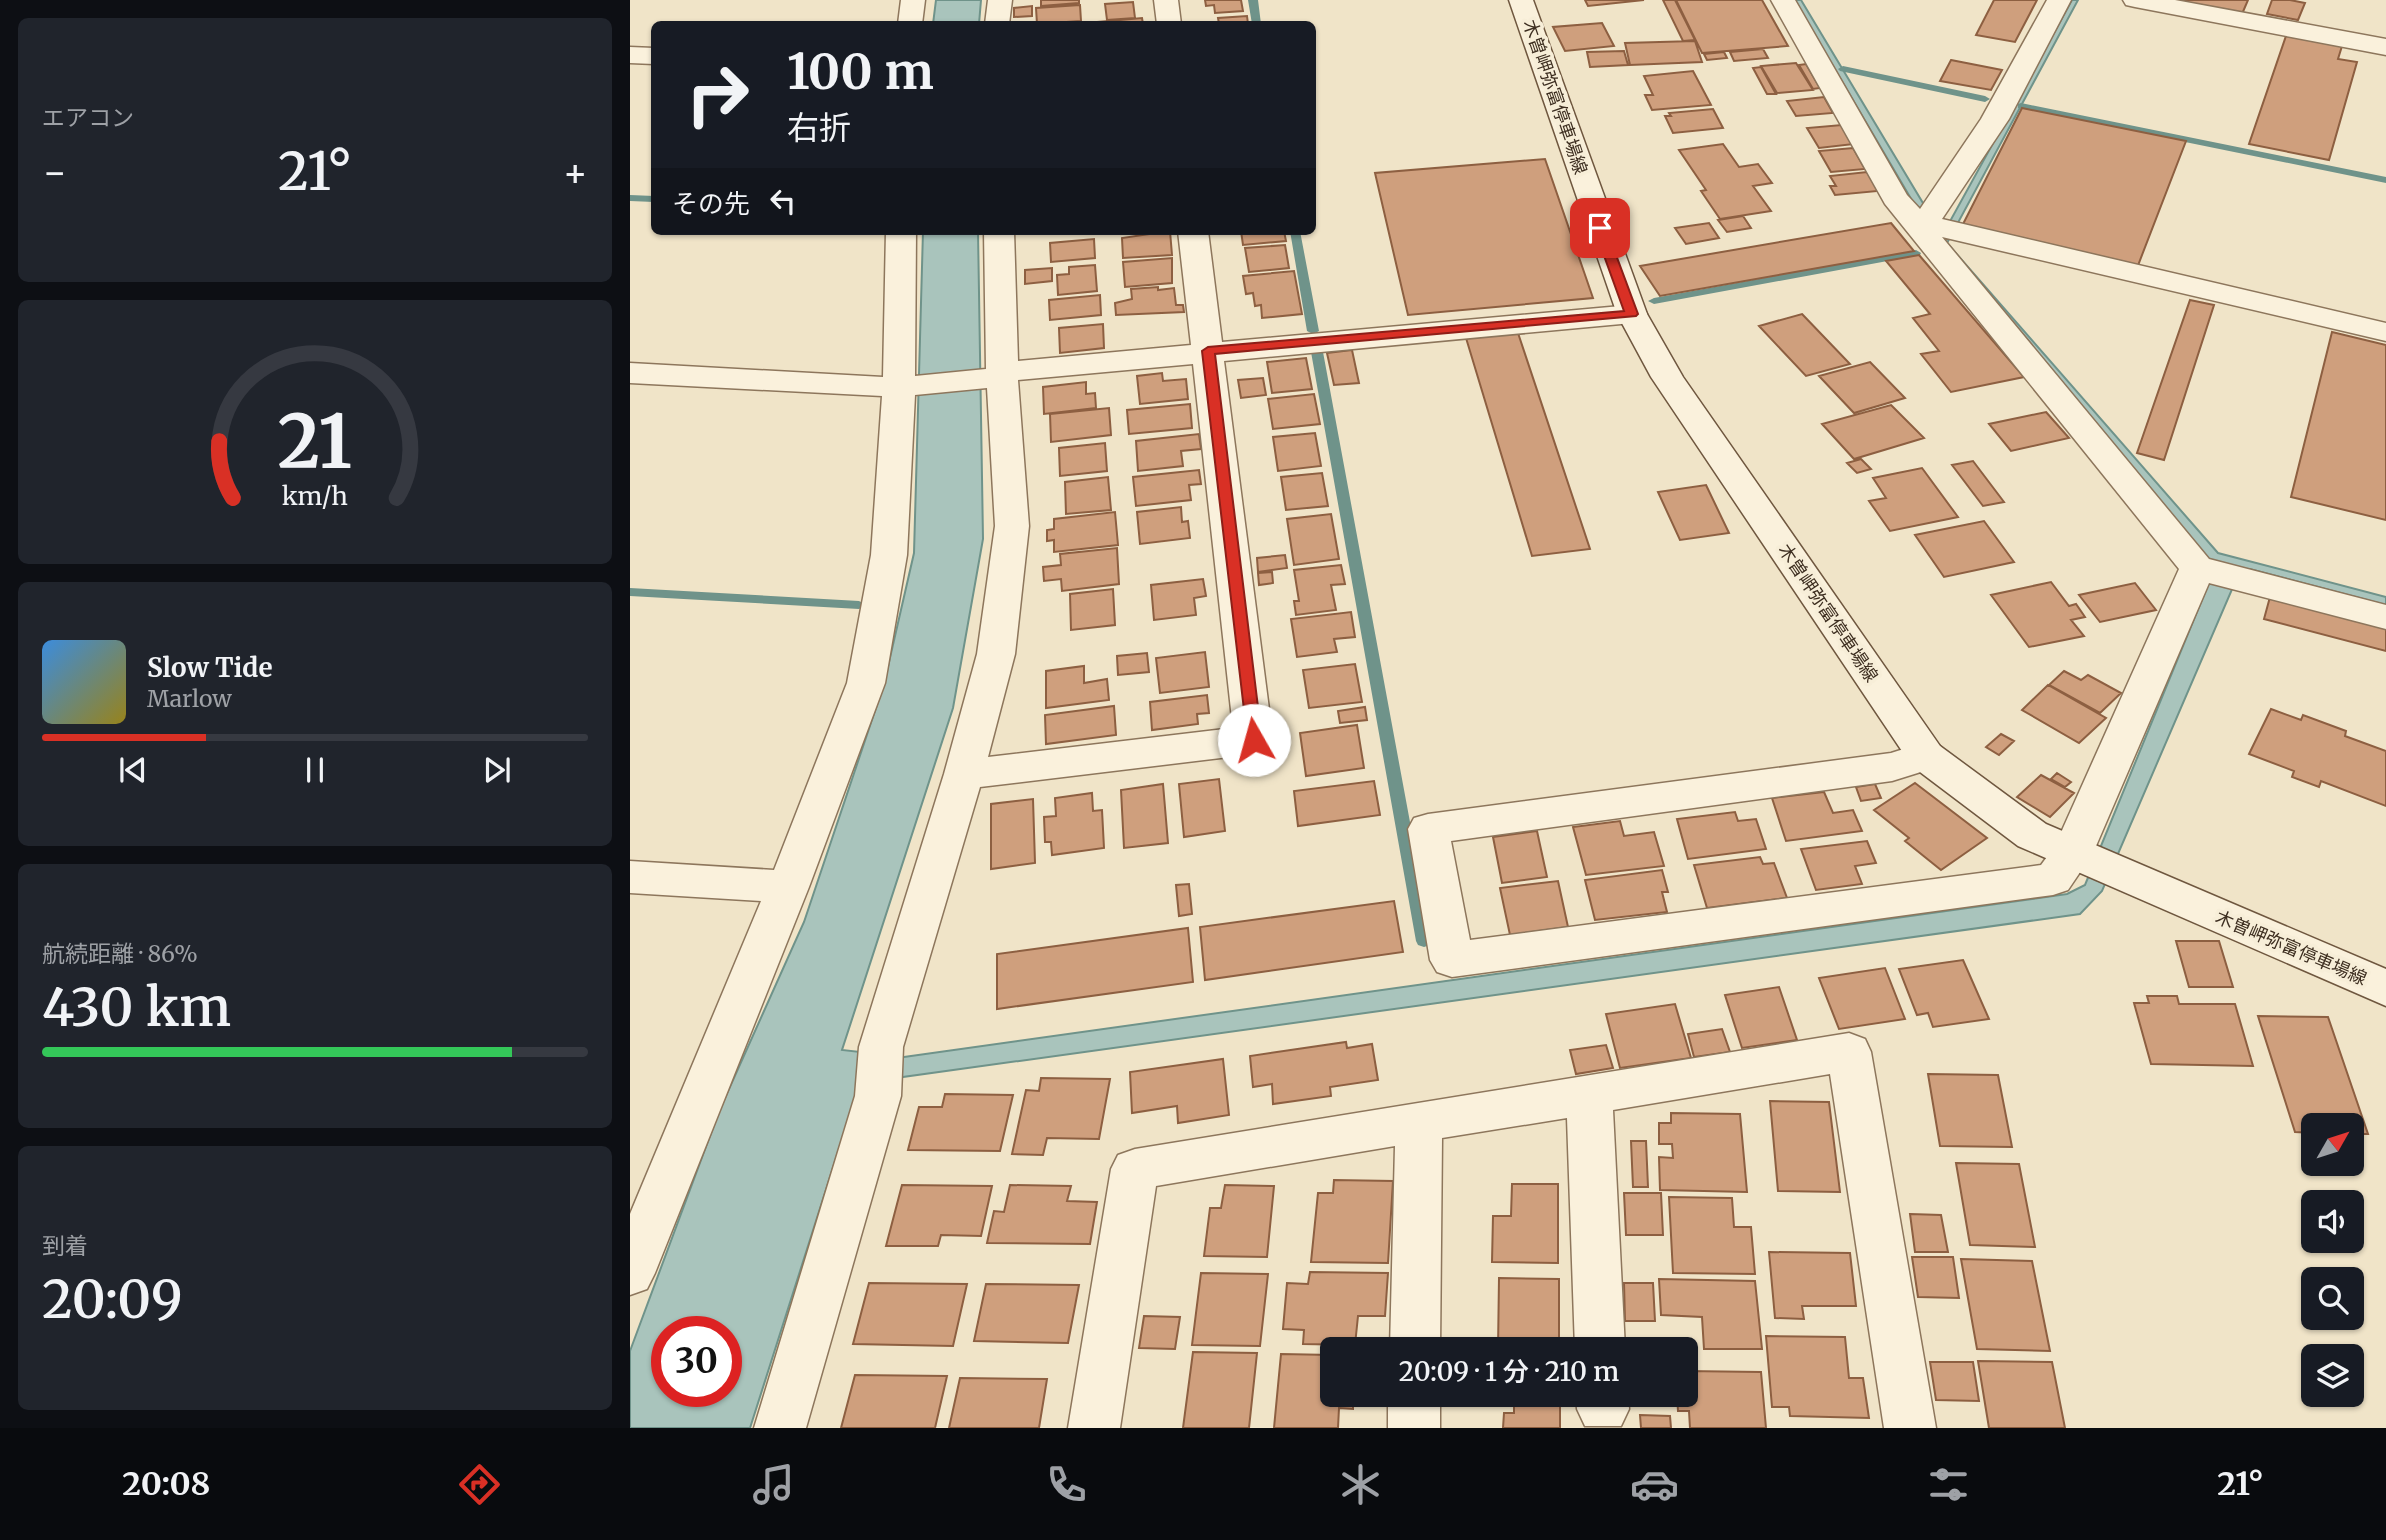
<!DOCTYPE html>
<html lang="ja">
<meta charset="utf-8">
<style>
body{margin:0;font-family:Merriweather,"Noto Sans JP",serif;background:#20242c;color:#f1f3f6;height:100vh;display:flex;flex-direction:column;font-size:26px;white-space:nowrap}
*{box-sizing:border-box;margin:0}
p{font-size:23px;color:#9ea1a6}
.icon{flex:none;width:38px;height:38px;fill:none;stroke:currentColor;stroke-width:2;stroke-linecap:round;stroke-linejoin:round}
.map{position:relative;flex:1;overflow:hidden}
.sheet{display:flex;flex-direction:column;gap:18px;padding:18px;background:#0d0f14;width:630px}
.sheet>*{flex:none}
.banner{position:absolute;left:21px;top:21px;width:665px;height:214px;border-radius:10px;box-shadow:0 2px 5px #0004;background:#171b24;color:#f1f3f6;overflow:hidden}
.needle{width:46px;rotate:51deg}
.fabs{position:absolute;left:1671px;top:1113px;display:grid;gap:14px}
.fabs a{display:grid;place-items:center;width:63px;height:63px;border-radius:10px;background:#171b24;box-shadow:0 2px 5px #0004;font-size:35px}
.speed{position:absolute;left:21px;top:1316px;display:flex;gap:14px;font-size:35px;font-weight:700;text-align:center}
.speed>*{display:grid;place-content:center;width:91px;height:91px;border-radius:50%;background:#171b24;box-shadow:0 2px 5px #0004;line-height:1}
.speed .limit{border:10px solid #d22;background:#fff;color:#111}
.pin{position:absolute;display:grid;place-items:center;width:60px;height:60px;color:#fff;margin:-30px;border-radius:14px;box-shadow:0 4px 10px #0006}
.me{position:absolute;width:77px;margin:-38px;rotate:353deg;stroke-linejoin:round;filter:drop-shadow(0 0 5px #0008)}
.turn{display:flex;align-items:center;gap:24px;height:147px;padding:0 21px;font-size:32px}
.turn .icon{width:91px;height:91px;stroke-width:2.5}
.turn b{display:block;font-size:49px;line-height:60px}
.then{display:flex;align-items:center;height:66px;padding:0 21px;background:#0003;gap:14px;font-size:26px}
.big{font-size:52px;font-weight:600;line-height:1.1}
.sheet .widget{flex:1;display:flex;flex-direction:column;justify-content:center;gap:10px;min-width:0;padding:0 24px;border-radius:10px;background:#20242c}
.sheet .dial{align-items:center;gap:0}
.dial svg{height:182px;overflow:visible;fill:none;stroke:#363941;stroke-width:7;stroke-linecap:round;text-anchor:middle}
.dial text{fill:#f1f3f6;stroke:none}
.song{display:flex;align-items:center;gap:21px}
.cover{width:84px;height:84px;border-radius:10px;background:linear-gradient(135deg,hsl(210 70% 55%),hsl(50 70% 35%))}
.played{height:7px;border-radius:4px;background:linear-gradient(90deg,#d93025 30%,#363941 30%)}
.keys{display:flex;justify-content:space-around;direction:ltr}
.heat{display:flex;justify-content:space-between;align-items:center;font-size:38px;direction:ltr}
.charge{height:10px;border-radius:5px;background:linear-gradient(90deg,#34c759 86%,#363941 0)}
.trip{position:absolute;left:690px;top:1337px;width:378px;height:70px;border-radius:10px;background:#171b24;box-shadow:0 2px 5px #0004;font-weight:600;line-height:70px;text-align:center}
.menu{display:flex;height:112px;justify-content:space-around;align-items:center;background:#090b0e;color:#9ea1a6}
.menu .icon{width:49px;height:49px}
.menu .active{color:#d93025}
.menu b{font-size:32px;color:#f1f3f6}
main{display:flex;flex:1;min-height:0}
.map>svg:first-child{display:block}
</style>
<main>
<section class="sheet">
<div class="widget"><p>エアコン</p>
<div class="heat"><a>−</a><b class="big">21°</b><a>+</a></div>
</div>
<div class="widget dial"><svg viewBox="0 0 100 80">
<path d="M14 69A42 42 0 1 1 86 69"/>
<path d="M14 69A42 42 0 0 1 8 44" stroke="#d93025"/>
<text x="50" y="56" font-size="32" font-weight="700">21</text>
<text x="50" y="72" font-size="11">km/h</text>
</svg></div>
<div class="widget">
<div class="song"><i class="cover"></i><div><b>Slow Tide</b><p>Marlow</p></div></div>
<div class="played"></div>
<div class="keys"><svg class="icon" aria-label="previous" viewBox="0 0 24 24"><path d="M18 5L8 12l10 7zM5 5v14"/></svg><svg class="icon" aria-label="pause" viewBox="0 0 24 24"><path d="M8 5v14M16 5v14"/></svg><svg class="icon" aria-label="next" viewBox="0 0 24 24"><path d="M6 5l10 7-10 7zM19 5v14"/></svg></div>
</div>
<div class="widget"><p>航続距離 · 86%</p><b class="big">430 km</b><div class="charge"></div></div>
<div class="widget"><p>到着</p><b class="big">20:09</b></div>
</section>
<div class="map">
<svg width="1756" height="1428" viewBox="0 0 1756 1428">
<rect width="100%" height="100%" fill="#f0e4c8"/>
<path fill="#a9c4bc" stroke="#6f938a" stroke-width="2" fill-rule="evenodd" d="M306,0H351L349,24H303Z
M1164,0H1171L1305,223L1318,225L1442,0H1448L1317,243L1588,553L1756,597V605L1620,569L1609,573L1472,891L1450,914L230,1083L120,1428H0V1351L90,1109L174,922L254,684L284,553L293,231H348L353,539L323,708L212,1050L274,1057L1437,894L1455,885L1585,568L1290,214ZM37,1332H96V1391H37Z"/>
<g fill="none" stroke-linecap="round" stroke-linejoin="round">
<path fill="#6f938a" fill-rule="evenodd" d="M618,0H628L631,24H622Z
M1213,66L1355,96L1360,99L1355,102L1210,71L1208,69Z
M1391,103L1756,177V183L1388,108V104Z
M0,195L24,196V202L0,201Z
M660,231H670L689,331L683,334L677,331Z
M1286,250L1291,253L1290,255L1024,304L1018,301L1024,298Z
M687,349L693,352L802,941L800,945L794,947L788,945L786,941L681,352Z
M0,588L229,601L236,605L229,609L0,596Z"/>
</g>
<path fill="#cf9f7d" stroke="#8d5f41" stroke-width="2" d="M411,0H449V3L411,6Z
M575,0H611L613,11L585,13L584,5L576,6Z
M955,0H1014L958,6Z
M1033,0H1045L1065,40L1053,41Z
M1046,0H1132L1158,46L1072,53Z
M1364,0H1407L1385,42L1346,35Z
M1537,0H1618L1612,14Z
M1642,0H1660L1675,3L1668,20L1637,14Z
M503,2L505,18L477,20L475,4Z
M450,5L451,21L407,24L406,8Z
M402,6V16L384,17V8Z
M617,16L618,24H589L588,18Z
M512,18L513,24H468V22Z
M972,23L984,46L935,51L923,27Z
M1656,36L1712,46L1708,59L1727,62L1699,160L1619,144Z
M1065,41L1072,62L1000,65L995,43Z
M1133,49L1138,58L1104,61L1100,52Z
M994,51L998,65L960,67L957,52Z
M1094,52L1097,58L1077,60L1074,54Z
M1321,60L1372,70L1361,90L1310,81Z
M1166,63L1183,90L1147,93L1131,66Z
M1176,64L1190,88L1183,89L1169,65Z
M1131,67L1146,94H1137L1123,68Z
M1063,71L1081,105L1022,110L1015,95H1023L1014,76Z
M1194,97L1203,113L1166,116L1157,101Z
M1392,108L1556,141L1507,268L1330,230Z
M1083,109L1093,128L1043,133L1035,116H1041L1039,113Z
M1212,125L1224,144L1189,148L1177,128Z
M1093,144L1109,167L1128,164L1142,183L1123,186L1141,211L1090,219L1071,191L1076,190L1049,150Z
M1223,148L1235,169L1201,172L1189,151Z
M915,159L963,298L778,315L745,173Z
M1237,172L1248,191L1205,195L1200,186H1206L1200,176Z
M1113,216L1121,228L1097,232L1088,220Z
M1079,223L1089,238L1056,244L1045,228Z
M1261,223L1284,251L1030,296L1010,266Z
M540,231L542,255L493,258L492,238Z
M611,231H654L656,241L613,245Z
M464,239L465,258L421,262L420,243Z
M655,245L659,268L619,272L615,248Z
M1289,255L1394,377L1321,392L1291,354L1309,351L1283,318L1300,314L1256,261Z
M542,258V283L495,287L493,262Z
M465,265L467,291L428,295L427,275L439,274V267Z
M422,268V281L395,284V270Z
M664,271L672,314L632,318L631,305L625,306L623,293L616,294L613,276Z
M528,287V290L544,288L546,305H553L554,312L486,315L485,303L502,299L501,289Z
M470,295L471,315L420,320L419,300Z
M1560,300L1584,305L1534,460L1507,453Z
M1172,314L1220,364L1176,376L1129,326Z
M473,324L474,348L430,353L429,328Z
M1702,332L1756,345V520L1661,497Z
M888,333L960,549L902,556L836,338Z
M722,350L729,383L704,385L697,353Z
M676,358L682,389L642,393L637,362Z
M1240,362L1275,398L1224,413L1189,376Z
M532,373L533,381L556,379L558,399L510,404L507,376Z
M633,378L636,395L611,398L608,380Z
M456,382V394L465,393L466,408L414,414L413,387Z
M684,394L690,424L643,429L638,399Z
M560,404L562,428L499,434L497,410Z
M1261,405L1294,438L1224,459L1192,424Z
M479,408L481,435L421,442L420,414Z
M1416,412L1439,438L1381,451L1359,424Z
M685,433L691,466L648,471L643,437Z
M569,434L571,449L551,451L553,466L508,471L506,441Z
M475,443L477,471L430,476L429,448Z
M1231,459L1241,469L1227,473L1217,463Z
M1343,461L1374,502L1353,506L1322,465Z
M1292,468L1328,517L1260,531L1239,501L1256,498L1243,478Z
M569,470L571,484L559,485L561,500L506,506L503,477Z
M692,473L698,506L656,510L651,477Z
M478,477L481,510L436,514L435,482Z
M1076,485L1099,533L1050,540L1028,492Z
M551,507L552,522L558,521L560,538L510,544L507,512Z
M485,512L488,545L424,552V540L417,541V530L424,529V519Z
M701,514L709,559L664,565L657,519Z
M1354,521L1384,562L1314,577L1285,535Z
M487,548L489,584L432,591L431,579L414,581L413,567L431,565L430,554Z
M655,555L657,568L628,572L627,558Z
M711,565L715,584L701,585L706,610L666,615L664,601H669L664,570Z
M642,572L643,583L629,585L628,573Z
M573,579L576,596L564,598L566,615L524,620L521,585Z
M1421,582L1439,606L1446,604L1455,617L1441,620L1454,636L1399,647L1361,595Z
M1505,583L1526,610L1470,622L1449,595Z
M483,589L485,625L441,630L440,594Z
M1640,597L1756,628V651L1634,619Z
M721,612L725,637L704,639L707,652L667,657L661,619Z
M575,652L579,687L530,693L526,658Z
M517,653L519,672L488,675L487,656Z
M725,664L732,702L679,708L673,670Z
M454,666V683L477,679L479,700L416,708V671Z
M1434,671L1451,680L1458,675L1491,693L1470,713L1419,685Z
M1418,685L1476,718L1449,743L1392,710Z
M577,695L579,713L567,714L568,724L522,730L520,702Z
M484,706L486,735L416,744L415,715Z
M735,707L737,720L710,723L708,711Z
M1641,709L1671,720L1673,715L1716,731L1715,736L1756,751V806L1691,781L1689,787L1662,777L1664,771L1619,754Z
M727,725L734,768L676,776L670,733Z
M1371,734L1384,741L1369,755L1356,747Z
M1427,773L1441,782L1435,787L1421,779Z
M1411,775L1444,793L1420,817L1387,797Z
M589,779L595,831L554,837L549,784Z
M744,781L750,815L668,826L664,791Z
M1285,783L1357,838L1311,870L1275,841L1279,838L1244,810Z
M533,784L538,843L494,848L491,790Z
M1245,784L1251,798L1231,801L1226,787Z
M1194,792L1203,813L1223,810L1232,831L1156,841L1142,798Z
M462,793L463,811L472,810L474,848L422,855L421,842H415L414,817L426,816L425,798Z
M403,799L405,863L361,869V804Z
M1105,812L1108,821L1126,819L1136,849L1058,859L1047,819Z
M990,821L994,836L1024,832L1034,866L956,875L943,827Z
M907,831L917,877L872,883L863,837Z
M1237,841L1246,863L1225,866L1232,884L1186,890L1171,849Z
M1130,857L1133,864L1144,863L1157,898L1077,908L1064,865Z
M1032,870L1038,892H1032L1037,912L965,920L955,880Z
M928,881L938,927L880,935L870,888Z
M559,884L562,914L549,916L546,885Z
M764,901L773,952L575,980L570,927Z
M558,928L563,982L367,1009V954Z
M1546,941H1589L1603,987H1559Z
M1333,960L1359,1019L1303,1027L1298,1013L1287,1015L1269,969Z
M1255,968L1275,1019L1209,1029L1189,978Z
M1149,987L1167,1040L1112,1048L1095,995Z
M1517,996H1547L1549,1004H1605L1623,1066L1521,1064L1504,1003H1519Z
M1045,1004L1061,1058L990,1068L976,1014Z
M1628,1016L1698,1017L1738,1134H1722V1125H1684V1133L1665,1132Z
M1092,1029L1100,1052L1064,1057L1058,1034Z
M716,1042L717,1048L742,1044L748,1080L700,1087L701,1096L643,1104L642,1084L623,1087L620,1056Z
M976,1045L983,1068L946,1074L940,1050Z
M593,1059L599,1115L548,1123L547,1106L502,1113L500,1072Z
M1298,1074L1368,1075L1382,1147L1310,1146Z
M411,1078L480,1079L469,1139L417,1138L413,1155L382,1154L396,1090L409,1091Z
M315,1094L383,1095L370,1151L278,1150L289,1107H312Z
M1140,1101L1199,1102L1210,1192L1148,1191Z
M1041,1113L1110,1114L1117,1192L1030,1190L1029,1157L1043,1158L1042,1144H1029V1123H1041Z
M1001,1141H1016L1018,1187H1003Z
M1326,1163L1389,1164L1405,1247L1340,1245Z
M704,1180L763,1181L758,1263L681,1262L688,1193H703Z
M882,1184H928V1263L862,1262L863,1216H881Z
M272,1185L362,1186L351,1236L311,1235L308,1246H256Z
M380,1185L441,1186L437,1201L467,1202L460,1244L357,1243L364,1211L374,1212Z
M595,1185L644,1186L637,1257L574,1256L580,1208H591Z
M994,1193H1031L1033,1235H996Z
M1039,1197L1102,1198L1104,1227H1121L1125,1274L1043,1273Z
M1280,1214L1311,1215L1318,1252H1285Z
M1139,1252L1220,1253L1226,1306H1172L1174,1319L1145,1318Z
M1282,1257H1323L1329,1298L1288,1297Z
M1331,1259L1402,1261L1420,1351L1347,1349Z
M680,1272L758,1273L755,1316H728L725,1345L673,1344L674,1330L653,1329L657,1283L678,1284Z
M571,1273L638,1274L630,1346L562,1345Z
M869,1278L929,1279V1349H868Z
M1029,1279L1125,1281L1132,1349H1074L1072,1317L1031,1315Z
M239,1283L337,1284L323,1346L223,1344Z
M994,1283H1023L1025,1321H995Z
M356,1284L449,1285L438,1343L344,1341Z
M514,1316L550,1317L545,1349L509,1348Z
M1136,1336L1215,1337L1219,1378H1233L1239,1418L1160,1416L1159,1407H1142Z
M563,1352L627,1353L619,1428H553Z
M651,1354L702,1355V1395L747,1397H723V1409L709,1408L708,1428H644Z
M1348,1361L1422,1362L1435,1428H1359Z
M1300,1362H1343L1349,1401L1306,1400Z
M1055,1371L1131,1372L1136,1428H1060L1059,1411H1048L1047,1395H1055Z
M225,1375L317,1376L305,1428H211Z
M330,1378L417,1379L409,1428H319Z
M884,1395H930V1428H873L874,1413H884Z
M1010,1415L1040,1416L1041,1428H1011Z"/>
<g fill="none" stroke-linecap="round" stroke-linejoin="round">
<defs>
<path id="street" d="M271,0H295L292,24H268Z
M358,0H382L379,24H355Z
M524,0H548L551,24H527Z
M1141,0H1165L1277,195L1290,209L1351,119L1417,0H1441L1379,119L1312,219L1756,323V341L1312,237L1579,559L1756,605V629L1579,583L1463,853L1438,890L1423,895L822,977L807,972L800,960L778,829L784,818L798,814L1261,753L1296,742L1310,746L1316,756L1310,766L1262,781L821,841L840,940L1411,865L1425,846L1549,569L1255,204Z
M1493,0H1545L1756,39V55L1505,7L1496,5Z
M0,47L24,48V64L0,63Z
M256,231H286L285,376L356,369L354,231H384L388,361L561,345L548,231H578L592,342L1002,305L1013,307L1017,314L1013,321L1002,323L594,361L643,740L638,750L624,754L350,787L273,1047L271,1096L176,1428H124L225,1096L229,1047L314,774L347,654L365,526L357,388L285,395L277,555L255,683L179,887L25,1273L17,1289L0,1295V1214L131,901L0,893V861L144,870L217,683L241,555L252,396L0,383V363L253,377ZM563,364L603,728L358,757L385,654L399,526L388,380Z
M1219,1033L1235,1039L1241,1052L1306,1428H1254L1200,1074L983,1110L995,1349H945L937,1118L812,1138L810,1349H760L765,1146L526,1186L490,1428H438L481,1169L488,1155L505,1149Z
M758,1395H810V1428H758Z
M946,1395H998L999,1409L991,1426H955L947,1409Z"/>
<path id="secondary" d="M879,0H903L1017,314L1053,377L1310,746L1416,824L1756,969V1006L1388,846L1282,766L1021,377L987,314Z"/>
</defs>
<use href="#street" stroke="#8d765c" stroke-width="3"/>
<use href="#secondary" stroke="#6f573f" stroke-width="3"/>
<use href="#street" fill="#faf1dc" fill-rule="evenodd"/>
<use href="#secondary" fill="#faf1dc" fill-rule="evenodd"/>
</g>
<path fill="#d93025" stroke="#8d1f18" stroke-width="2" d="M970,224L976,228L1008,314L1006,316L585,354L632,740L630,744H618L572,351L578,347L994,311L964,228Z"/>
<g text-anchor="middle" stroke-width="7" stroke-linejoin="round" paint-order="stroke">
<g font-size="18" fill="#3d2e20" stroke="#f7eed8">
<text transform="translate(925 97) rotate(71)" y="6">木曽岬弥富停車場線</text>
<text transform="translate(1198 613) rotate(56)" y="6">木曽岬弥富停車場線</text>
<text transform="translate(1661 948) rotate(23)" y="6">木曽岬弥富停車場線</text>
</g>
</g>
</svg>
<div class="fabs">
<a><svg class="needle" viewBox="-14 -14 28 28"><path d="M0-13l5 13h-10z" fill="#e53935"/><path d="M0 13l5-13h-10z" fill="#9ea1a6"/></svg></a>
<a><svg class="icon" aria-label="sound" viewBox="0 0 24 24"><path d="M4 9h4l5-4v14l-5-4H4zM17 9q2 3 0 6"/></svg></a>
<a><svg class="icon" aria-label="search" viewBox="0 0 24 24"><circle cx="10" cy="10" r="6"/><path d="M15 15l6 6"/></svg></a>
<a><svg class="icon" aria-label="layers" viewBox="0 0 24 24"><path d="M12 4l9 5-9 5-9-5zM3 14l9 5 9-5"/></svg></a>
</div>
<div class="speed"><div class="limit">30</div></div>
<div class="pin" style="left:970px;top:228px;background:#d93025"><svg class="icon" aria-label="arrive" viewBox="0 0 24 24"><path d="M6 21V4h12l-3 4 3 4H6"/></svg></div>
<svg class="me" style="left:624px;top:740px" viewBox="-20 -20 40 40"><circle r="19" fill="#fff"/><path d="M0-13L10 11 0 6-10 11z" fill="#d93025"/></svg>
<div class="trip">20:09 · 1 分 · 210 m</div>
<div class="banner">
<div class="turn"><svg class="icon" aria-label="right" viewBox="0 0 24 24"><path d="M7 20v-9h11M14 6l5 5-5 5"/></svg><div><b>100 m</b>右折</div></div>
<div class="then">その先<svg class="icon" aria-label="left" viewBox="0 0 24 24"><path d="M17 20v-9H6M10 6l-5 5 5 5"/></svg></div>
</div>
</div>
</main>
<nav class="menu">
<b>20:08</b>
<svg class="icon active" aria-label="directions" viewBox="0 0 24 24"><path d="M12 3l9 9-9 9-9-9zM9 14v-3h6M13 9l2 2-2 2"/></svg>
<svg class="icon" aria-label="music" viewBox="0 0 24 24"><path d="M9 18V5l10-2v13"/><circle cx="6" cy="18" r="3"/><circle cx="16" cy="16" r="3"/></svg>
<svg class="icon" aria-label="phone" viewBox="0 0 24 24"><path d="M5 4h4l2 5-3 2q2 4 5 5l2-3 5 2v4C11 20 4 13 5 4z"/></svg>
<svg class="icon" aria-label="climate" viewBox="0 0 24 24"><path d="M12 3v18M4 7l16 10M4 17L20 7"/></svg>
<svg class="icon" aria-label="car" viewBox="0 0 24 24"><path d="M5 17H2v-5l4-1 3-4h7l3 4 3 1v5h-3M9 17h6M6 11h13"/><circle cx="7" cy="17" r="2"/><circle cx="17" cy="17" r="2"/></svg>
<svg class="icon" aria-label="filters" viewBox="0 0 24 24"><path d="M4 7h16M4 17h16"/><circle cx="9" cy="7" r="2"/><circle cx="15" cy="17" r="2"/></svg>
<b>21°</b>
</nav>
